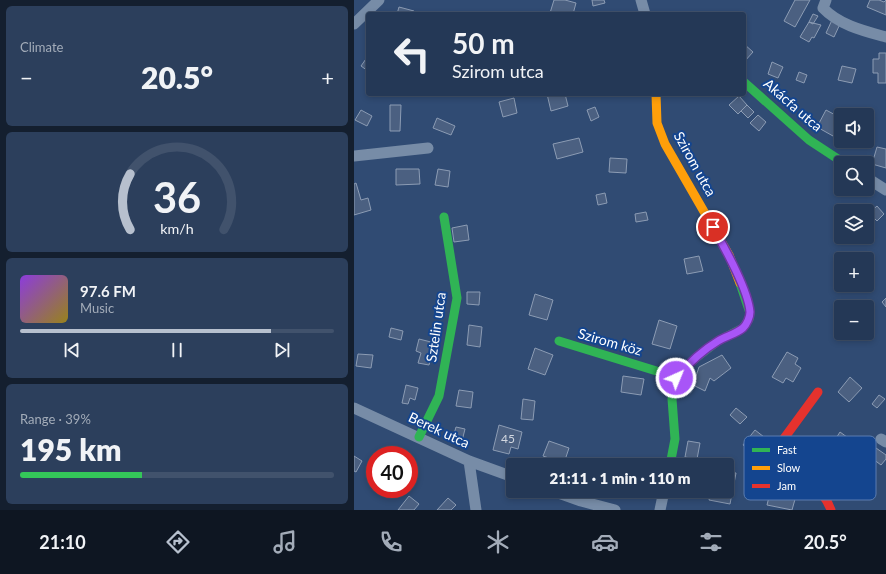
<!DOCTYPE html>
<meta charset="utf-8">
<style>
body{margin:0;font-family:Lato,sans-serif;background:#2c3f5c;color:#f1f3f6;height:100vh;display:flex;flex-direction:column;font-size:15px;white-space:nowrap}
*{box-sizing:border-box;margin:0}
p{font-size:13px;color:#a3acb9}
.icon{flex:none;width:22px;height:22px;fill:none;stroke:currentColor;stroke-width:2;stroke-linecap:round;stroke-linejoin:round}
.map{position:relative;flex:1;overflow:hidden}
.drawer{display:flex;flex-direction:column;gap:6px;padding:6px;background:#141f2f;width:354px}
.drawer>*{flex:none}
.guide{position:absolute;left:12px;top:12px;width:380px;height:84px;border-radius:4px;box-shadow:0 2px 6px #0003,0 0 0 1px #41526c;background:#243856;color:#f1f3f6;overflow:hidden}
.buttons{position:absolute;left:480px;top:108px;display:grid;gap:8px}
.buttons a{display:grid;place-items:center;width:40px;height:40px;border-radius:4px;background:#243856;box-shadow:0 2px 6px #0003,0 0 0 1px #41526c;font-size:20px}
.speed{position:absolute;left:12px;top:446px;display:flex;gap:8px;font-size:20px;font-weight:700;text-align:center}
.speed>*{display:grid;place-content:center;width:52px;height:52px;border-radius:50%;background:#243856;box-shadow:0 2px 6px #0003,0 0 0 1px #41526c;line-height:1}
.speed .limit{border:6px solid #d22;background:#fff;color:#111}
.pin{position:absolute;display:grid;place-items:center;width:34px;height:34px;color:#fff;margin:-17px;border:2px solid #fff;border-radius:50%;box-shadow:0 1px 4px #0007}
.me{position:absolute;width:44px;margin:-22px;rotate:44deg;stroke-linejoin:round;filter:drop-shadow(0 0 3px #0008)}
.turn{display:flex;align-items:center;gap:14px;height:84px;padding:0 20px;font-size:18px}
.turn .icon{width:52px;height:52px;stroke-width:2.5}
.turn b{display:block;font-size:28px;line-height:34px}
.big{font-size:30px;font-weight:800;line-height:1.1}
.drawer .widget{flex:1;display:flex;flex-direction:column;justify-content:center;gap:6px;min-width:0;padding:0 14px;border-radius:6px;background:#2c3f5c}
.drawer .dial{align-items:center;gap:0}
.dial svg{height:104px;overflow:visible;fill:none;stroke:#41526c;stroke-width:7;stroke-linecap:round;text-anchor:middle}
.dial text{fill:#f1f3f6;stroke:none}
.song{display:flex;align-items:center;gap:12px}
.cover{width:48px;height:48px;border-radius:6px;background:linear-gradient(135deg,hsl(270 70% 55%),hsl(50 70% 35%))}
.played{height:4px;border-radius:2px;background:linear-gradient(90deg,#b7c0ce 80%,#41526c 80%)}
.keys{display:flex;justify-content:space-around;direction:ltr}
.heat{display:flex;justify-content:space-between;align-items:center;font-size:22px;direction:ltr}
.charge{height:6px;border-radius:3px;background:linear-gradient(90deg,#34c759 39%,#41526c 0)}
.trip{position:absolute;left:152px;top:458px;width:228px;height:40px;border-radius:4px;background:#243856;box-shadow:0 2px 6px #0003,0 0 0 1px #41526c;font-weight:800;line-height:40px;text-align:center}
.menu{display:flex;height:64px;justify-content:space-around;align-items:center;background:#0e1622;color:#a3acb9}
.menu .icon{width:28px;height:28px}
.menu .current{color:#b7c0ce}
.menu b{font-size:18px;color:#f1f3f6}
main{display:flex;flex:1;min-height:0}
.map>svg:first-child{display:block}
</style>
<main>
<section class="drawer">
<div class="widget"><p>Climate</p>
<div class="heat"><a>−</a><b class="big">20.5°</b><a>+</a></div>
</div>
<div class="widget dial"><svg viewBox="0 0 100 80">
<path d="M14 69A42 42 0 1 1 86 69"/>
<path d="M14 69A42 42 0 0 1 14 26" stroke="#b7c0ce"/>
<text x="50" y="56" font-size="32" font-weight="700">36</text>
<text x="50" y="72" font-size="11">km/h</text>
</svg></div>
<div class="widget">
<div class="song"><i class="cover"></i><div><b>97.6 FM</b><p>Music</p></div></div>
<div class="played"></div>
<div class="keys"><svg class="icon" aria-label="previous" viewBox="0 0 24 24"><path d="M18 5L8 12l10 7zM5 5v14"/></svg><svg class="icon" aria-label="pause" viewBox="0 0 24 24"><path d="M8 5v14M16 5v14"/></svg><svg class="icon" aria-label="next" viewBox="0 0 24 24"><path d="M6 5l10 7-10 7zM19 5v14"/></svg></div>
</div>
<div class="widget"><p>Range · 39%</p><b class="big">195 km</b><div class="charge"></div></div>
</section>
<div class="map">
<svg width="532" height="510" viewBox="0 0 532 510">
<rect width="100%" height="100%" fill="#304b73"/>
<path fill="#4b6081" stroke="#8c9cb4" d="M200,0H211L222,3L219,14L196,13Z
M238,0H250L251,3L239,6Z
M441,0H456L441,27L430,21Z
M516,0H525L530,2L532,0V15L513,7Z
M45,7L60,11V14H43Z
M168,13H185V14H168Z
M459,14L464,16L459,24L455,22Z
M478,20L486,24L480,37L472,33Z
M455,22L467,25L460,38L458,37L455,42L446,37Z
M390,44L399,52L390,62Z
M525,53H532V83H524V73H519V59H525Z
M14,56V71L7,66Z
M418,62L429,67L424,78L414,74Z
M488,66L502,69L498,83L484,80Z
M445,72L453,75L450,83L442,80Z
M193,94H211L214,106L197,111Z
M385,96L393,105L384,114L375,105Z
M160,98L163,113L149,117L145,102Z
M36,105H47L46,131H36Z
M393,105L400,112L394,118L387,111Z
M241,107L245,117L237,121L233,110Z
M7,110L18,116L13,126L1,120Z
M472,110L487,118L479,136L463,127Z
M404,115L412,122L405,131L396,123Z
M83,118L101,126L97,135L79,128Z
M225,138L229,152L203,159L199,144Z
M523,147L532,149V168L518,164Z
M256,158L273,159L272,173L255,172Z
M42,169H65L66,184L42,185Z
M84,169L96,171L94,187L81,185Z
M2,183L7,200L14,198L17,210L0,215V184Z
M251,193L253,203L244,205L242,195Z
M523,206L530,214L523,221L515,213Z
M292,212L294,220L282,222L281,214Z
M113,225L115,240L100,242L98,228Z
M345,256L349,271L333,274L330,259Z
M113,292H126L125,305L113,304Z
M181,294L199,300L193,320L175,315Z
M532,298V307L528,302Z
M305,320L323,326L316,349L298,344Z
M115,325L128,327L126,347L113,345Z
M37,328L49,331L47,340L35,337Z
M65,339L81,343L75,365L64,363L67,353L62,351Z
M181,348L199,355L191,375L174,369Z
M433,352L444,358L441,364L447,368L439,382L432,378L429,383L418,377Z
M4,354L19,355L17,368L2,366Z
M368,355L377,368L360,381L356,378L351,391L339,385L345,367Z
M269,376L290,379L287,395L267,392Z
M496,377L508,388L495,402L484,392Z
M52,385L64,388L61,400L56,398L54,404L48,403Z
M105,390L119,392L117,408L102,406Z
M525,395L531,399L523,408L518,404Z
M169,399L181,401L179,420L167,419Z
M382,408L393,417L386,424L376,415Z
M145,425L168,432L164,449L157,447L155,454L139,450Z
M102,427L111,429L108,441L99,438Z
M401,430L419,444L407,459L389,445Z
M486,432L497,440L488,453L477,446Z
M195,441L215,448L210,463L189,456Z
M334,441L346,443L343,459L331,457Z
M522,448L532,455V459L527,465L515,456Z
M0,456L8,461L2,472L0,471Z
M222,458L235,461L234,465H221Z
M373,472L382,473L376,504L355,500L357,491H373Z
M418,485L443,492L438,510L413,505Z
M55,496L65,504L60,510H44Z
M94,498L102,505L97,510H83Z"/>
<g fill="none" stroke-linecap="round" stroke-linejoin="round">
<path stroke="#778ca7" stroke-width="11" d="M287,0L291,14
M472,0L469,8C485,25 510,31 532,37
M0,24L25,0
M0,156L74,148
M513,178L532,190
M0,408L115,461L159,477
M527,439L532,442
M115,461L122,510
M199,491L227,501L261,510
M306,510L310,491"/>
<path stroke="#30b455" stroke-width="9" d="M390,82L455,140L490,163
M205,341L322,377
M65,437L85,396L103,298L90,217
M316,465L321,439L318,399L322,377L338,361L364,341L389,328L395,319L396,313L386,283"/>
<path stroke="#ff9f0a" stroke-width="9" d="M302,94L303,123L311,144L375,255L386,283"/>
<path stroke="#e5322d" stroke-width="9" d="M464,392L412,463L413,467C439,476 467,481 477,510"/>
</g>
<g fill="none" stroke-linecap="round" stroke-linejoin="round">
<defs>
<path id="route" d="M322,378C334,364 349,350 364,341C372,336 382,334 389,328C393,324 396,317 396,312C394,289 370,247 359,227"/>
</defs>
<use href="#route" stroke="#6d37a1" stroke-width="10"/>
<use href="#route" stroke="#a855f7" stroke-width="7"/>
</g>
<g text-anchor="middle" stroke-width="4" stroke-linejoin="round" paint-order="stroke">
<g font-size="12" fill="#d2d7e0">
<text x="154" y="443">45</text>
</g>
<g font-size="14" fill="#fff" stroke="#14458f">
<text transform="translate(439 105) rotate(41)" y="5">Akácfa utca</text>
<text transform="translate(341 164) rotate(61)" y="5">Szirom utca</text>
<text transform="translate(82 327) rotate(-82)" y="5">Sztelin utca</text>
<text transform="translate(256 342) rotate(16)" y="5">Szirom köz</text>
<text transform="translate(85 430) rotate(25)" y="5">Berek utca</text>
</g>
</g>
<rect x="390" y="436" width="132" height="64" rx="6" fill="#14458f" stroke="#5a7db1" stroke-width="1"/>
<rect x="398" y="448" width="18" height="4" fill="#30b455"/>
<rect x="398" y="466" width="18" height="4" fill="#ff9f0a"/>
<rect x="398" y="484" width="18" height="4" fill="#e5322d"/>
<g font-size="11" fill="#fff">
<text x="423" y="454">Fast</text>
<text x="423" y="472">Slow</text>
<text x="423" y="490">Jam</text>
</g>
</svg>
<div class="buttons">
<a><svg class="icon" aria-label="sound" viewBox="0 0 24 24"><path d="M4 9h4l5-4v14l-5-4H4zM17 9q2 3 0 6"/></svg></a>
<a><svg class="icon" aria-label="search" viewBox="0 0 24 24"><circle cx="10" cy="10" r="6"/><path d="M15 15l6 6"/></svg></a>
<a><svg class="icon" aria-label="layers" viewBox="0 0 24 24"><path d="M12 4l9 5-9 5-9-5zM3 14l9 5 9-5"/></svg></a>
<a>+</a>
<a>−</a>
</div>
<div class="speed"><div class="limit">40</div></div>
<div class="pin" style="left:359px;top:227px;background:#d93025"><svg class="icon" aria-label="arrive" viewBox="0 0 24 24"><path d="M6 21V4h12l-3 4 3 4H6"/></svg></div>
<svg class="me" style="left:322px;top:378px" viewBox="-20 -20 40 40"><circle r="17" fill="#a855f7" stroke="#fff" stroke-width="3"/><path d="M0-11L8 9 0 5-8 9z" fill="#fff"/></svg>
<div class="trip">21:11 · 1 min · 110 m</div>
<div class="guide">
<div class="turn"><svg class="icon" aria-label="left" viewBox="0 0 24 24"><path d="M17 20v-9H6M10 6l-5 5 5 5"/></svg><div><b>50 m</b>Szirom utca</div></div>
</div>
</div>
</main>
<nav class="menu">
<b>21:10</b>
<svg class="icon current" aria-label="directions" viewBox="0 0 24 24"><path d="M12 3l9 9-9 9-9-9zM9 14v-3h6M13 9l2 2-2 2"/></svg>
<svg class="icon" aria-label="music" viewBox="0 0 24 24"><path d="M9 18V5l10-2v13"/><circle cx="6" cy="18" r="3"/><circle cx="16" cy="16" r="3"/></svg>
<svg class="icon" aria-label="phone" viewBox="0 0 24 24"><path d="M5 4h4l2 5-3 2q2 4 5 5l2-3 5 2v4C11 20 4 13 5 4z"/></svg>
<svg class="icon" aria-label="climate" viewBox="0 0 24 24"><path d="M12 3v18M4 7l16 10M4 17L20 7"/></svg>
<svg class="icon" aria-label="car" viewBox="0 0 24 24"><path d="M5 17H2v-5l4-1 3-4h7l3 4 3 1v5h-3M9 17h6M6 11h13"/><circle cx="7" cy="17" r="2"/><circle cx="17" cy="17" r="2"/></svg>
<svg class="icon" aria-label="filters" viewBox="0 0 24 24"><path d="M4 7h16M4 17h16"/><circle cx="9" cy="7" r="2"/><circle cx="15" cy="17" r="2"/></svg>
<b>20.5°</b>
</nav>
